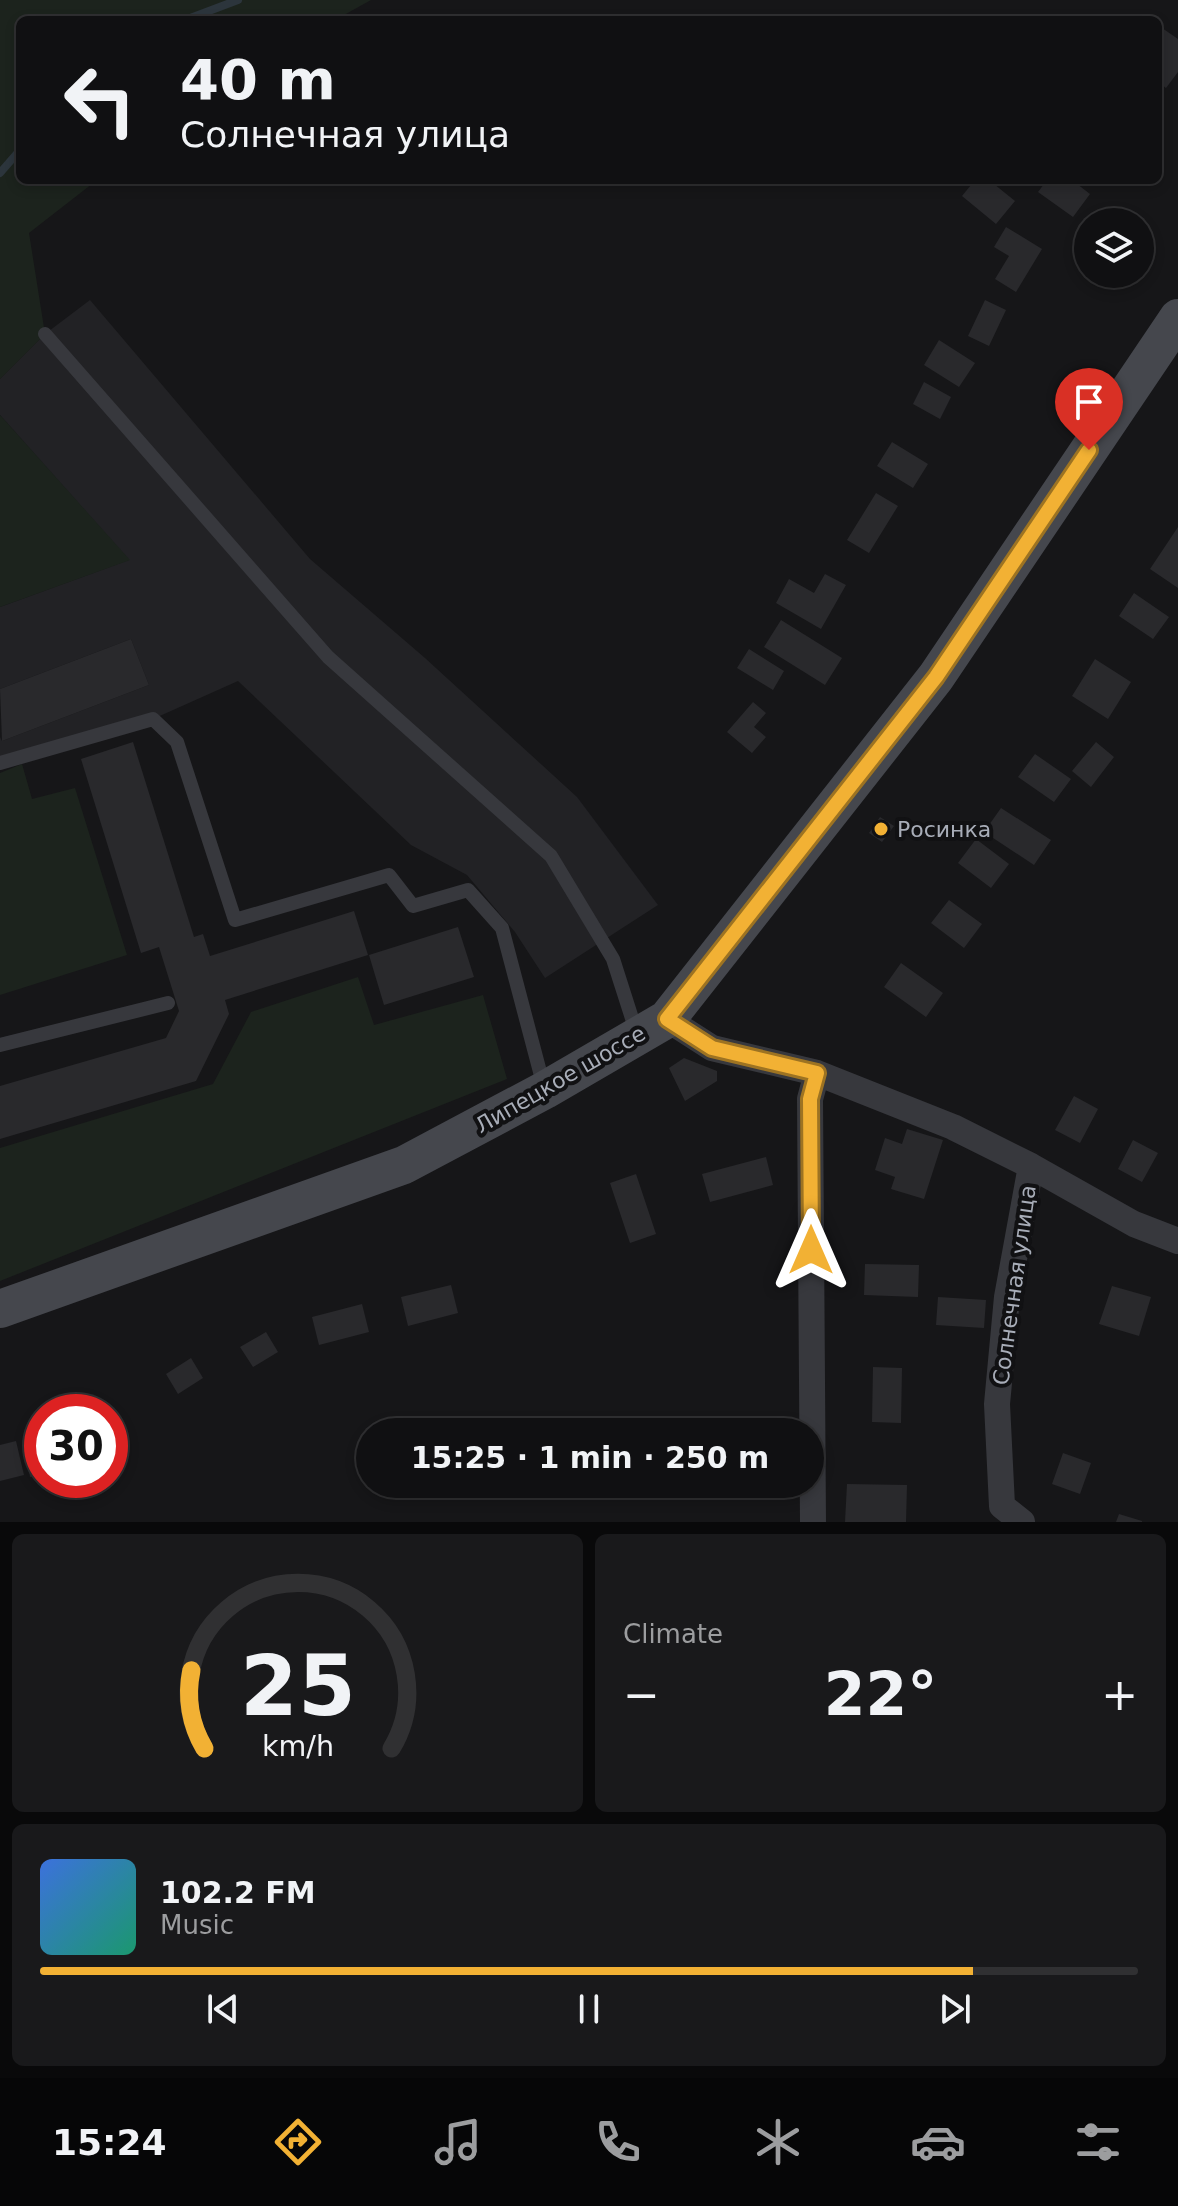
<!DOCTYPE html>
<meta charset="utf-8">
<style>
body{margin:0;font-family:"DejaVu Sans",sans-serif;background:#19191b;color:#f1f3f6;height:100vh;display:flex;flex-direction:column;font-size:30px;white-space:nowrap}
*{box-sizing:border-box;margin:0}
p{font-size:26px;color:#9c9d9f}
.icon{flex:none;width:44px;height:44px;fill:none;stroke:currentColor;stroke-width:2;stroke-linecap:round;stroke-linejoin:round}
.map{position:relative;height:1522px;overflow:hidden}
.details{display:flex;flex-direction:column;gap:12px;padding:12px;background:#09090a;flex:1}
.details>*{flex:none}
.guide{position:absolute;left:16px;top:16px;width:1146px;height:168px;border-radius:12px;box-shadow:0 4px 12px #0003,0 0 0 2px #303032;background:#101012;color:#f1f3f6;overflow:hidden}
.fabs{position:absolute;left:1074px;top:208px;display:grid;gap:16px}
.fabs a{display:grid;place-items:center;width:80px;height:80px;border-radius:50%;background:#101012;box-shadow:0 4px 12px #0003,0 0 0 2px #303032;font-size:40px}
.speed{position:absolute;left:24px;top:1394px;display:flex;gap:16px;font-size:40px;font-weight:700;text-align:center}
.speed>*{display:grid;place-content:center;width:104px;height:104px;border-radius:50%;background:#101012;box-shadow:0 4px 12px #0003,0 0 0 2px #303032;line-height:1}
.speed .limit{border:12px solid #d22;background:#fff;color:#111}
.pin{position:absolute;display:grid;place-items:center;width:68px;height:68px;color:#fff;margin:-82px -34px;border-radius:50% 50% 50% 0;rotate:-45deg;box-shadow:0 0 8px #0007}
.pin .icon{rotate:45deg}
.me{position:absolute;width:88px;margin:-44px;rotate:0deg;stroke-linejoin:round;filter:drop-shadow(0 0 6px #0008)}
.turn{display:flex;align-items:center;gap:28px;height:168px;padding:0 32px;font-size:36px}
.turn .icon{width:104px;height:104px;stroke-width:2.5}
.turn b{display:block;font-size:56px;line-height:68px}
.big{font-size:60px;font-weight:700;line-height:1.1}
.details .card{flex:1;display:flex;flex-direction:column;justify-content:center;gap:12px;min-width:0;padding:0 28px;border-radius:12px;background:#19191b}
.details .dial{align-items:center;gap:0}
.dial svg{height:208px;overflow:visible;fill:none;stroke:#303032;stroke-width:7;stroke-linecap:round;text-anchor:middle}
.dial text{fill:#f1f3f6;stroke:none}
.song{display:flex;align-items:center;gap:24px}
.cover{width:96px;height:96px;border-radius:12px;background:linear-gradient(135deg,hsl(220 70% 55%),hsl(160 70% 35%))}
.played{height:8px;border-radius:4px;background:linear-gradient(90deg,#f2b134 85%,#303032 85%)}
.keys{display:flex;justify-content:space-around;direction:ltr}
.heat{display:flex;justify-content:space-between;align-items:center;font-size:44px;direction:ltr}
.details .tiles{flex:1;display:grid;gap:12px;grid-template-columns:1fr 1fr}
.card:last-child{grid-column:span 2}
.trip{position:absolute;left:356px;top:1418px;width:468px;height:80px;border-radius:40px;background:#101012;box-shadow:0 4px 12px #0003,0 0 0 2px #303032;font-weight:700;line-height:80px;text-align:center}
.menu{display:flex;height:128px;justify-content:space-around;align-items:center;background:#060607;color:#9c9d9f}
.menu .icon{width:56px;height:56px}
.menu .selected{color:#f2b134}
.menu b{font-size:36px;color:#f1f3f6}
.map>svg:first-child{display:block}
</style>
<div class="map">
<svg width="1178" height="1522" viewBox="0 0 1178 1522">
<rect width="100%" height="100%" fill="#161618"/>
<path fill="#222225" d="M90,300L310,559L425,658L577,797L658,905L545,978L515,932L467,875L411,845L238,681L153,719L0,763V737L2,741L149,685L131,639L0,689V607L129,560L0,415V379L45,334Z"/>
<path fill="#1c231d" d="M0,0H371L335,20H20V180H97L29,233L45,334L0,379Z
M0,415L130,560L0,607Z
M22,764L32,799L75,788L127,955L0,995V773Z
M358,977L374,1025L483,995L507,1079L0,1281V1148L213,1084L251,1012Z"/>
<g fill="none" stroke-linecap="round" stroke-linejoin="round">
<path stroke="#2c353c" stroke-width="8" d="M185,20L238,0
M0,173L20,150"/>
</g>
<path fill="#29292c" d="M1162,28L1178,39V72L1166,88L1158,82V33Z
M975,180H989L1015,201L996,224L962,196Z
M1047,180H1072L1090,194L1073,217L1038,192Z
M1006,227L1042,249L1016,292L995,279L1009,256L994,247Z
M985,300L1006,310L989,346L968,336Z
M939,340L975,363L959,387L924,365Z
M924,382L951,397L940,419L913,404Z
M892,442L928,464L913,488L877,466Z
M876,493L898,506L869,553L847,540Z
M1178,527V588L1150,569Z
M825,574L846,585L821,629L776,603L789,579L814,593Z
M1134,593L1169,617L1153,639L1119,616Z
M781,620L842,658L825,685L764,647Z
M131,639L149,685L2,741L0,689Z
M749,649L784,671L773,690L737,668Z
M1095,659L1131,682L1108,719L1072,696Z
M753,702L766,713L754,727L766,737L752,753L727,732Z
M133,742L194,937L203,934L210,956L354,911L368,955L225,1000L229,1014L196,1081L0,1139V1086L166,1038L179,1011L159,947L141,953L81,759Z
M1096,742L1114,757L1091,787L1072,771Z
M1035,754L1071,779L1054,802L1018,777Z
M1001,808L1051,840L1034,865L984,832Z
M880,817L894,826L882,842L869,833Z
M976,839L1009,864L991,888L958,863Z
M949,900L982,924L964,948L931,923Z
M458,927L474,977L384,1005L369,955Z
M901,963L943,993L926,1017L884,987Z
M684,1058L717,1071V1081L685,1101L669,1068Z
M1074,1096L1098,1109L1080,1143L1055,1130Z
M907,1129L943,1140L924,1199L891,1189L895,1177L875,1170L885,1138L902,1144Z
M1133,1140L1158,1153L1142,1182L1118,1169Z
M766,1157L773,1185L710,1202L702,1174Z
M636,1174L656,1234L630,1243L610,1183Z
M865,1264L919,1265L918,1297L864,1295Z
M451,1285L458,1313L408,1326L401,1297Z
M1112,1286L1151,1297L1139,1336L1099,1324Z
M938,1297L986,1300L984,1328L936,1325Z
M362,1304L369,1332L319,1345L312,1317Z
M266,1332L278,1352L253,1367L240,1347Z
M191,1358L203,1378L178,1394L166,1374Z
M873,1367L902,1368L901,1423L872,1422Z
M42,1435V1475L30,1477L23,1439Z
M16,1441L24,1475L0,1481V1445Z
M1063,1453L1091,1463L1080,1494L1052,1484Z
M847,1484L907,1485L906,1522H845Z
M1119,1514L1142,1521V1522H1116Z"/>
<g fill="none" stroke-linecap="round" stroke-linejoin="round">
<path stroke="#37383d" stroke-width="14" d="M45,334L328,657L551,856L613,959L637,1034
M0,763L153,719L177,742L235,920L389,875L413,906L468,890L502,928L544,1087
M0,1045L168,1003"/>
<path stroke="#37383d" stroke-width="26" d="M667,1019L712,1048L817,1073L953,1127L1031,1166L1134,1224L1178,1241
M813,1522L810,1099L817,1073
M1022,1522L1002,1506L997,1404L1007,1297L1031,1166"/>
<path stroke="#45474d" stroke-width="38" d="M0,1309L404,1165L545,1090L667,1019L936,677L1178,318"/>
</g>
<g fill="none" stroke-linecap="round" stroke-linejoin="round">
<defs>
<path id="route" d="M811,1250L810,1099L817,1073L712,1048L667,1019L936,677L1089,450"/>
</defs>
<use href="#route" stroke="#9d7322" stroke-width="20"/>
<use href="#route" stroke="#f2b134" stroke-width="14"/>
</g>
<circle fill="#f2b134" stroke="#111113" stroke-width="3" cx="881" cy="829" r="8"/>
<g text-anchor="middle" stroke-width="8" stroke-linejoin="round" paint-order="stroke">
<g font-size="22" fill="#a8adb8" stroke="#111113" text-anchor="start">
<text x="897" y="837">Росинка</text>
</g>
<g font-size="22" fill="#a8adb8" stroke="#111113">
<text transform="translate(560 1079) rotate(-30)" y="8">Липецкое шоссе</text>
<text transform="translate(1014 1285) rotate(-82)" y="8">Солнечная улица</text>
</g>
</g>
</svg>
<div class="fabs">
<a><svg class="icon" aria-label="layers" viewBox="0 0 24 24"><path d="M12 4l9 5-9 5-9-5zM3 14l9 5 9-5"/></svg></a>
</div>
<div class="speed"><div class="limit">30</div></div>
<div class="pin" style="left:1089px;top:450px;background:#d93025"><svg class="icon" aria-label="arrive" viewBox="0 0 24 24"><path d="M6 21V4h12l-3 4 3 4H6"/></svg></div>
<svg class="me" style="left:811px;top:1250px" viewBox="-20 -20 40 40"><path d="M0-17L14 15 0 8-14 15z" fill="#f2b134" stroke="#fff" stroke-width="4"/></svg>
<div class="trip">15:25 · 1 min · 250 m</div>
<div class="guide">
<div class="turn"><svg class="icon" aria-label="left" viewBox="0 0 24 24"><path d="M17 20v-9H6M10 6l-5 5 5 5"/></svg><div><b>40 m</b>Солнечная улица</div></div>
</div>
</div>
<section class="details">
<div class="tiles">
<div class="card dial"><svg viewBox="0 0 100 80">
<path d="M14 69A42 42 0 1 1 86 69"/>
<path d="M14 69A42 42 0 0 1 9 39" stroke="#f2b134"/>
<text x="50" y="56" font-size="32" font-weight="700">25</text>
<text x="50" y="72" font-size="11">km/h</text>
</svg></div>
<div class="card"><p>Climate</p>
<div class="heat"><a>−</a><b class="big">22°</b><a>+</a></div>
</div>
<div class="card">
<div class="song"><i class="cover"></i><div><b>102.2 FM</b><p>Music</p></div></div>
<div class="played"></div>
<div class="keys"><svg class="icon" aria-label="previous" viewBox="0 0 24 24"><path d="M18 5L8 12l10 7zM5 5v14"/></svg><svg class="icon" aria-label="pause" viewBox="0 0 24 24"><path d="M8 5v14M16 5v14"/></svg><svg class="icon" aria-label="next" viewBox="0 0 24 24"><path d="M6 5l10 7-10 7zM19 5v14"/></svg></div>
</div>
</div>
</section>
<nav class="menu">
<b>15:24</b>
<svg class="icon selected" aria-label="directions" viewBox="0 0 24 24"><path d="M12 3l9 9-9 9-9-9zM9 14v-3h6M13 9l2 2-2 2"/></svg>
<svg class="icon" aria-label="music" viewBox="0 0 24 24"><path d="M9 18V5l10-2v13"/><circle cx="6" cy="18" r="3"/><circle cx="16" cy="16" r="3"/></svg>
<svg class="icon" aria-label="phone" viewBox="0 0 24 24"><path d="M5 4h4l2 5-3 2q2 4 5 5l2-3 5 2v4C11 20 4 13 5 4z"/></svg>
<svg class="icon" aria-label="climate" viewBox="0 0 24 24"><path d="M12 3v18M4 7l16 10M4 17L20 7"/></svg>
<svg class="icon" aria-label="car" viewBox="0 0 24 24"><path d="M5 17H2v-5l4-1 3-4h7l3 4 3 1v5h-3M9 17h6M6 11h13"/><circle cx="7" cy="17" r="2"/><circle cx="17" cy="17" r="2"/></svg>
<svg class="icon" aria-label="filters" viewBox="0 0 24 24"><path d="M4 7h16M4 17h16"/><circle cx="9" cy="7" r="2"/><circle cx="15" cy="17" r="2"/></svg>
</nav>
